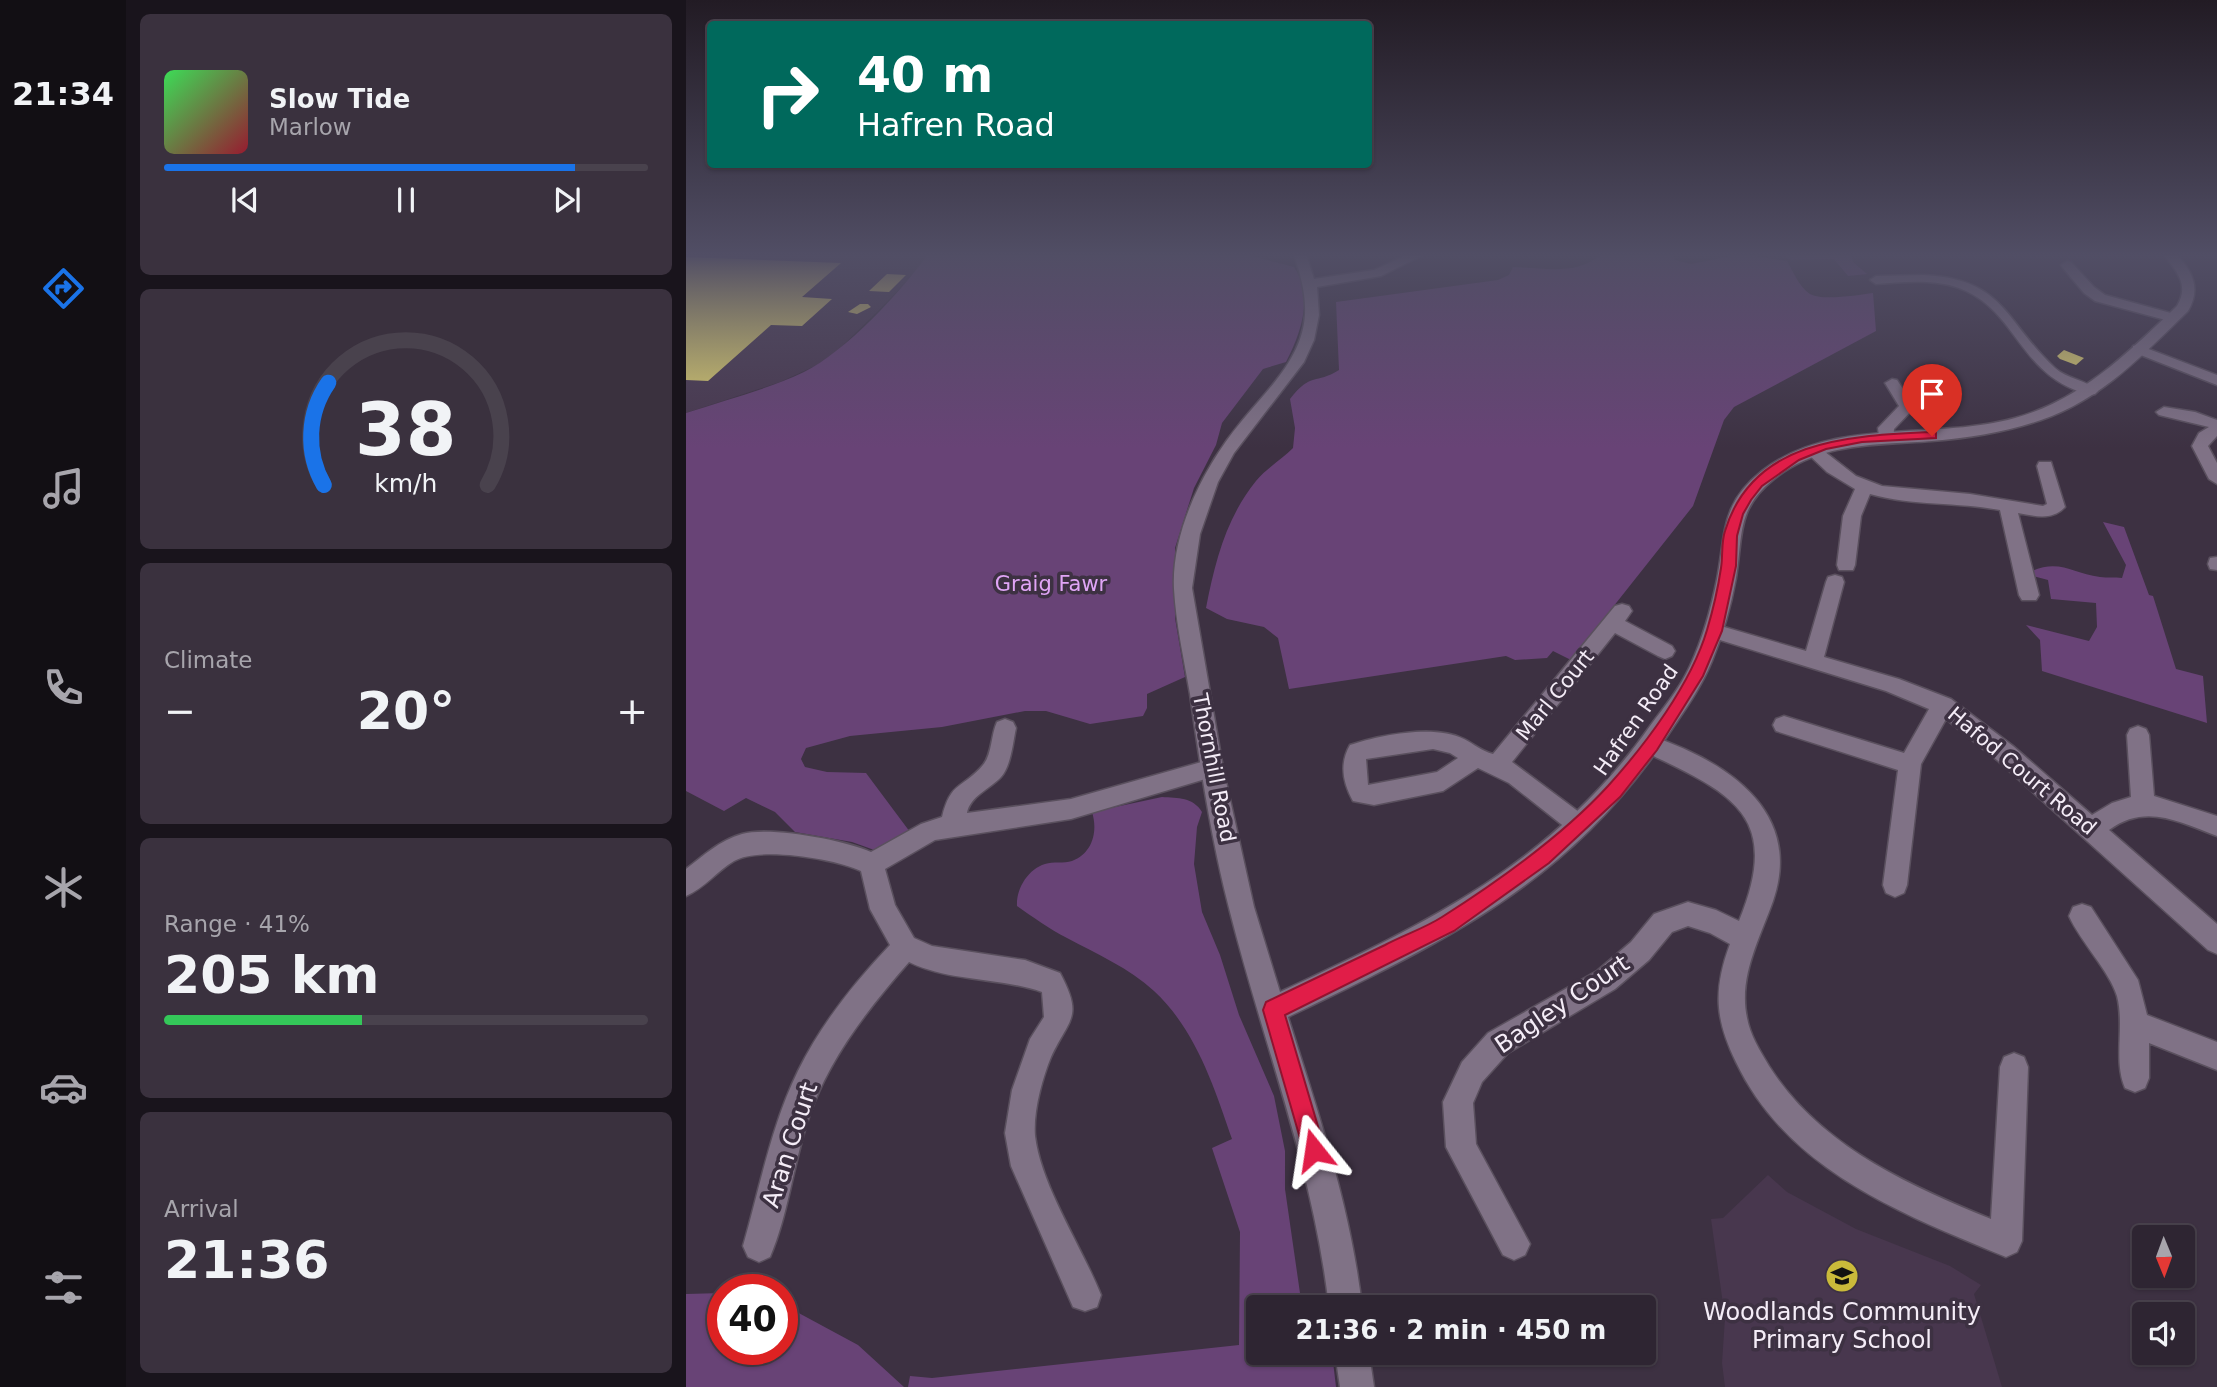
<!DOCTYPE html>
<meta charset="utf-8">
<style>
body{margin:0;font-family:"DejaVu Sans",sans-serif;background:#3a313e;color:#f1f3f6;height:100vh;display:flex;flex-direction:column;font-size:26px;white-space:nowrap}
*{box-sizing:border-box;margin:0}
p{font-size:23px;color:#a7a5ac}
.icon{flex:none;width:38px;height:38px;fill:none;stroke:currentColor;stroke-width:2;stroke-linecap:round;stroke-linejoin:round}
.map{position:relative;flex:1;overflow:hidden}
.sheet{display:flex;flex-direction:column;gap:14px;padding:14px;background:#19141c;width:560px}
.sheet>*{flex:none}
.guide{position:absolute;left:21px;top:21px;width:665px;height:147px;border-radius:7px;box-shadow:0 2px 5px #0004,0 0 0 2px #49424d;background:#00695c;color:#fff;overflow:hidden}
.needle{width:46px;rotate:179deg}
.controls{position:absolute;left:1446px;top:1225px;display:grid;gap:14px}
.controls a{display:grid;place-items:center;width:63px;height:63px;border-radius:7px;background:#2e2532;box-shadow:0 2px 5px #0004,0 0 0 2px #49424d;font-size:35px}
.speed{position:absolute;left:21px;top:1274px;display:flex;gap:14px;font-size:35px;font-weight:700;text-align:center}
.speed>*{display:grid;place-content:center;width:91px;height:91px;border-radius:50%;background:#2e2532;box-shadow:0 2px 5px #0004,0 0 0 2px #49424d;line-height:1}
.speed .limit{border:10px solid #d22;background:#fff;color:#111}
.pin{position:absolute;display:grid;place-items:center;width:60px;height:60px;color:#fff;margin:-72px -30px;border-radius:50% 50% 50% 0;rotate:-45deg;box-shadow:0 0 7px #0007}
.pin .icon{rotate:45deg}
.me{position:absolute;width:77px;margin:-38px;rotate:345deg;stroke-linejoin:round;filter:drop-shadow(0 0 5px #0008)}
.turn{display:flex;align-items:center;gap:24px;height:147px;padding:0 35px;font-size:32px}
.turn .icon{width:91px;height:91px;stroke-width:2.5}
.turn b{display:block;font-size:49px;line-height:60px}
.big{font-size:52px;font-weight:700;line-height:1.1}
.sheet .widget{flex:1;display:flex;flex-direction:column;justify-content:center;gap:10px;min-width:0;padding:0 24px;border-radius:10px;background:#3a313e}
.sheet .dial{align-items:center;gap:0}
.dial svg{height:182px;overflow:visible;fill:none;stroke:#49424d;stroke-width:7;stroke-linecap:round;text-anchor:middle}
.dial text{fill:#f1f3f6;stroke:none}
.song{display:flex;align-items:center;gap:21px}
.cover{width:84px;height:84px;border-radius:10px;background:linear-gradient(135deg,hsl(130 70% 55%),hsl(350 70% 35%))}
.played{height:7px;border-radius:4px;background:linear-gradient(90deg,#1a73e8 85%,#49424d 85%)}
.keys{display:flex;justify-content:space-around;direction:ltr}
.heat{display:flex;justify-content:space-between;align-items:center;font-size:38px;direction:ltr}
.charge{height:10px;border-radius:5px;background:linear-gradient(90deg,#34c759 41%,#49424d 0)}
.trip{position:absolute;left:560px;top:1295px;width:410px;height:70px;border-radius:7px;background:#2e2532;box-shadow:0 2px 5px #0004,0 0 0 2px #49424d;font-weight:700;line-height:70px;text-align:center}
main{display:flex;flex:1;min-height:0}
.tab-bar{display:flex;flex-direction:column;width:126px;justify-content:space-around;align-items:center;background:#120f14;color:#a7a5ac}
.tab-bar .icon{width:49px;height:49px}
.tab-bar .selected{color:#1a73e8}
.tab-bar b{font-size:32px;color:#f1f3f6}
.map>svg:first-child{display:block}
</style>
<main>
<nav class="tab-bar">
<b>21:34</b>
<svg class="icon selected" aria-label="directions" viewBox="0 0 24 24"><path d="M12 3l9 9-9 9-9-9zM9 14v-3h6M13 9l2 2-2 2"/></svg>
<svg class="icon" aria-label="music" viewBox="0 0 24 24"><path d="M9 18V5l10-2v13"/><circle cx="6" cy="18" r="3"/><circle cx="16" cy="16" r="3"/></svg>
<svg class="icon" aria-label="phone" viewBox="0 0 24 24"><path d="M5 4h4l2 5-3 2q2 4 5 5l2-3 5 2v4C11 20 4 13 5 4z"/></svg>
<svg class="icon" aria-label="climate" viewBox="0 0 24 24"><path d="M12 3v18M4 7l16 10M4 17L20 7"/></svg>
<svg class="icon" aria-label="car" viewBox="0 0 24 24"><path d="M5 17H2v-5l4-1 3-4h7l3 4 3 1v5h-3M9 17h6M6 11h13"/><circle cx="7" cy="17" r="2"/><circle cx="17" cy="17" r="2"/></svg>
<svg class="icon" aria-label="filters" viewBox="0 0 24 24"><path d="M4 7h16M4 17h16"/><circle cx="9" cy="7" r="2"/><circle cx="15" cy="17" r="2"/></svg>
</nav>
<section class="sheet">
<div class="widget">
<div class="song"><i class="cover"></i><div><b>Slow Tide</b><p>Marlow</p></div></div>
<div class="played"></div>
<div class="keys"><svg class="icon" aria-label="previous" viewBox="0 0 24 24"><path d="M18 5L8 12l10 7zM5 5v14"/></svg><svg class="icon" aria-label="pause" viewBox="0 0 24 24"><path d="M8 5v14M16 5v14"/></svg><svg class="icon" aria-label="next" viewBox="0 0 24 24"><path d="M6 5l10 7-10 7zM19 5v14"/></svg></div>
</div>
<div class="widget dial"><svg viewBox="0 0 100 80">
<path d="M14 69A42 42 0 1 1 86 69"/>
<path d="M14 69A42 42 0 0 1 16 24" stroke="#1a73e8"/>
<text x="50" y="56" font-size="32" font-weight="700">38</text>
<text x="50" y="72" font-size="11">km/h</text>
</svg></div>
<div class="widget"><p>Climate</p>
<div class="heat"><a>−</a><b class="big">20°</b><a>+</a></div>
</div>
<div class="widget"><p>Range · 41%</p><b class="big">205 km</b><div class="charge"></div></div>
<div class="widget"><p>Arrival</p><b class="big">21:36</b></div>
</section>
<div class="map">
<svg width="1531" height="1387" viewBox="0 0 1531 1387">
<rect width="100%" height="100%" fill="#3d3142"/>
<path fill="#48374e" d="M0,254H242L228,274L192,311L150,352L131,365L94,382L0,413Z
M1082,1175L1101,1192L1170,1229L1264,1266L1295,1285L1288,1294L1316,1387H1039L1036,1363L1039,1318L1025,1219L1037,1218Z"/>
<path fill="#684376" d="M242,254H559L608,267C628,296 615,333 600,362L577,369L536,423L530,445L508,488L489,548V618L499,677L461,694V708L457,716L404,724L360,711H339L256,727L164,736L120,748L115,759L119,767L141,772L180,773L224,832L191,851L166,842L109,832L89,812L60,798L38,811L0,791V413C39,400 80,390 118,372C159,352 216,291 242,254Z
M915,254H986L989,260L1005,264L1055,254L1101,261C1107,271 1113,287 1124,294C1136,301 1172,295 1187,293L1190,331L1048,407L1038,420L1007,506L885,660L867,651L861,658L829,660L820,656L603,689L592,638L578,627L541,619L520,608C529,562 540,518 570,481C580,469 596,459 607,448L609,428L604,399C626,371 629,385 653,370L650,302L812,280L823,275L827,267C857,268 892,276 915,254Z
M1095,254H1165L1167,262L1181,274L1162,276L1148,259L1105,260Z
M1417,522L1438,527L1463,595L1467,596L1490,669L1517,676L1521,723L1356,671L1354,640L1340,625L1403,641L1411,627L1410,603L1365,599L1362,580L1347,576L1344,572C1374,558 1386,574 1414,577C1421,578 1429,577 1436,578L1440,565Z
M476,797C492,798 507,797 516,812L511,827L508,864L516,912L534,955L553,1015L588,1096L599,1151V1189L616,1307H572V1353H646L650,1387H222L224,1376L246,1378L553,1345L554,1232L526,1148L546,1139C528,1087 510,1030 468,991C443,968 411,954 381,938C363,929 347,917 331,906C330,889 342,869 359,864C367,861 378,864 386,861C407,853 412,831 406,812Z
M37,1293V1349H96V1304L172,1345L218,1387H0V1294Z"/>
<path fill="#e9db70" d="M0,257L155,263L116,297L146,299L116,326L85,325L22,381L0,380Z
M201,274L220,275L203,292L183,291Z
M174,304H182L185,307L171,314L162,312Z
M1378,350L1398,358L1390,365L1374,359L1371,356Z"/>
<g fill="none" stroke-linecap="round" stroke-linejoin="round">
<defs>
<path id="street" d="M1381,261L1385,262L1408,287L1419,295L1492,315L1494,318L1487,322L1409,301L1398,293L1377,268L1375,265Z
M1238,275C1319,279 1319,322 1369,368C1381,379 1401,380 1412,391L1409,394C1401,396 1396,393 1389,390C1335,369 1328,313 1280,291C1253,278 1219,282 1190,284L1184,280L1190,276Z
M1452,345L1531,375V385L1447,352V346Z
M1206,379L1211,380L1229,407L1208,429L1207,440L1201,442L1193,437L1192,428L1213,406L1199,383Z
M1478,407L1509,412L1531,420V436L1522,446L1531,463V484L1523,479L1506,446L1513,433L1523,427L1473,415L1470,412Z
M1128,446L1134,448L1170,476L1196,486L1284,494L1357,506L1361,504L1351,466L1353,462H1365L1379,507C1366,521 1349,516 1332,513L1353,595L1350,600H1336L1333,595L1314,510C1272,502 1226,506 1184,494L1175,516L1169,565L1167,570H1153L1151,565L1157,516L1169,489L1141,472L1122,454L1120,451Z
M1531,557V570L1524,569L1522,564L1524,558Z
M1149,575L1156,577L1158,582L1138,657L1213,679L1265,699L1327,746L1406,815L1426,803L1445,797L1441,735L1444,729L1452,726L1460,729L1463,735L1468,796L1531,816V836C1493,822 1460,803 1423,830L1531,924V954L1522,950L1311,760L1260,719L1235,764L1221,885L1218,893L1209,897L1200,893L1197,885L1212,770L1090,731L1087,725L1090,719L1098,716L1218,753L1243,709L1200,691L1021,636L1018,631L1021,626L1028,624L1120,651L1140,582L1142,577Z
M936,604L943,606L946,611L939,621L986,646L989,651L986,656L979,659L972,656L929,633L826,762L901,818L905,825L901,832L893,835L885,832L823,783L792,768L757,791L688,805L667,801C657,783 653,764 664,745C693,735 749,724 778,739C788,744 795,751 807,754L929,606ZM747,749L764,753L772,758L751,772L682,785L680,759Z
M319,719L327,722L330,728C327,742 325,766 315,777C304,789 284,796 281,813L385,799L526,759L534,761L537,768L534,775L526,777L385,819L249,840L199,869L209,905L228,938L246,946L339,960L374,973C398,1018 383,1018 365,1057C356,1079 347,1112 349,1136C355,1186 396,1247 415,1295L411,1307L399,1311L387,1307L325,1166L319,1133L326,1090L344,1039L358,1017L356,992C313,977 264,982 223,962C181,1010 140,1062 121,1123C107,1167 102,1215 84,1257L73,1262L62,1257L57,1246C74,1187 85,1126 112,1071C135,1024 168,983 204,945L184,909L175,871C150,859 73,846 48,861C31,871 19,888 0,896V869C17,856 34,840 56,834C83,826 159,840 185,852L235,824L256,817C265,780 277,789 297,765C306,755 305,734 311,722Z
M965,736C1039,761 1118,810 1087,901C1074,938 1052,977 1061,1018C1064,1035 1074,1051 1083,1066C1133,1145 1221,1185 1305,1219L1314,1067L1318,1057L1328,1053L1338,1057L1342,1067L1336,1241L1331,1252L1320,1257C1216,1214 1101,1170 1050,1062C1029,1019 1027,990 1044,944L1024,933L1002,926L986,932L963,960L929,989L822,1053L796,1082L787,1103L790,1144L844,1244L839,1255L828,1260L817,1255L760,1147L757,1102L776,1062L802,1033L911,971L945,942L968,914L1002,902L1030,910L1053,921C1097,814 1045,793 957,751L954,745L957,739Z
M1396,904L1405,907L1452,980L1461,1015L1531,1042V1070L1463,1043V1078L1459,1088L1449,1092L1439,1088C1427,1060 1439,1026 1431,996C1424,972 1394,941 1383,916L1387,907Z"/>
<path id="secondary" d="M608,254H620L628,279L688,270L723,254H739L695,276L631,287L633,315L628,340L618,362L548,453L532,482L514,534L506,588L537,768L568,907L594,992C741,923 867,864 964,726C978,707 994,688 1004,666C1017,638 1025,609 1031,579C1040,533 1034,504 1076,471C1147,416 1247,441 1329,418C1395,400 1443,352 1491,306C1504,284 1490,271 1477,254H1490C1507,271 1515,289 1502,311C1458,354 1415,400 1355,420C1320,432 1283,438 1246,441C1191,445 1134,442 1088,479C1050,509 1057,536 1050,578C1045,606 1037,634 1026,661C1015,688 998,711 982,735C882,884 758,942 602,1017C632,1112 665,1208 676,1307H643C627,1167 577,1043 543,908C525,838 514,765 504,694C498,660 490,624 488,589C485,531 519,465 555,422C581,390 617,358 619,314C620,293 614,274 608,254Z
M649,1353H683L688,1387H654Z"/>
</defs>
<use href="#street" stroke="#5a505e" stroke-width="3"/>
<use href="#secondary" stroke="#5a505e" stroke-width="3"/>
<use href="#street" fill="#807286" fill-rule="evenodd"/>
<use href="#secondary" fill="#807286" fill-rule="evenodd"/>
</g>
<linearGradient id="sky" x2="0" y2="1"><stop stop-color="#221b24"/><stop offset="0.57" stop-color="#514e65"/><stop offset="1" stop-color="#514e65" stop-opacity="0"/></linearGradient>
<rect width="1531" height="448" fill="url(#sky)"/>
<path fill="#e11d48" stroke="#92132f" stroke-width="2" d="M1246,432L1250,433V438L1176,442L1140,449L1113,460L1076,486L1065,500L1057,514L1051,536L1050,566L1036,631L1017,676L971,750L934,797L863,863L768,931L599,1015L639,1150L636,1159L628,1162L620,1159L577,1010L580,1002C620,983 659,964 699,945C718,935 739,928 756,917C811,882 878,834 922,786C960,744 1005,684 1021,630C1027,610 1032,588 1035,568C1037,556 1035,543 1039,531C1067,438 1165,436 1246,432Z"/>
<defs>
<symbol id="school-disc" viewBox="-11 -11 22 22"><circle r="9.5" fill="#caba3a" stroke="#3d3142"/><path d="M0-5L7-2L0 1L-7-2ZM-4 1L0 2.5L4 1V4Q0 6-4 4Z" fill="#111"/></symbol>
</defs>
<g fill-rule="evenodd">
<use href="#school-disc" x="1137" y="1257" width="38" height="38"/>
</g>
<g text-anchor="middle" stroke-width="7" stroke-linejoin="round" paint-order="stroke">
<g font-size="21" fill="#e0a5f6" stroke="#3d3142">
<text x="365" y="591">Graig Fawr</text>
</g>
<g font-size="21" fill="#f4ecf7" stroke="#3d3142">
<text transform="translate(869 695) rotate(-51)" y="7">Marl Court</text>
<text transform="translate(950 720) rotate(-55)" y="7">Hafren Road</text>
<text transform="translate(528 768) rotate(79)" y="7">Thornhill Road</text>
<text transform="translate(1336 771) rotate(40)" y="7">Hafod Court Road</text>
</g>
<g font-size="24" fill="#f4ecf7" stroke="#3d3142">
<text transform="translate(876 1004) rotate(-34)" y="8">Bagley Court</text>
<text transform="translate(104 1145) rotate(-72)" y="8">Aran Court</text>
</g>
<g font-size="24" fill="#f4ecf7" stroke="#3d3142">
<text x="1156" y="1320">Woodlands Community<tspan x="1156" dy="28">Primary School</tspan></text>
</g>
</g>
</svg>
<div class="controls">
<a><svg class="needle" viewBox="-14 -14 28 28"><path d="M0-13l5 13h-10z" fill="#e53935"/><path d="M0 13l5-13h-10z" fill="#a7a5ac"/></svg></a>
<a><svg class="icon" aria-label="sound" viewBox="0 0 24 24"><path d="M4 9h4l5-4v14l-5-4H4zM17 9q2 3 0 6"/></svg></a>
</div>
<div class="speed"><div class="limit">40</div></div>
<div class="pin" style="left:1246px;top:436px;background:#d93025"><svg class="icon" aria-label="arrive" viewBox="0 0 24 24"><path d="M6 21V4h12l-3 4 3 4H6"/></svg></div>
<svg class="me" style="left:628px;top:1150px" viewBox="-20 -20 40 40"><path d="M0-17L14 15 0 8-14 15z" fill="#e11d48" stroke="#fff" stroke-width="4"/></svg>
<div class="trip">21:36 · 2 min · 450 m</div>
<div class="guide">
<div class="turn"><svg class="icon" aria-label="right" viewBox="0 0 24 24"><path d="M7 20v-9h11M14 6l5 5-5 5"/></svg><div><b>40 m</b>Hafren Road</div></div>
</div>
</div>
</main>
